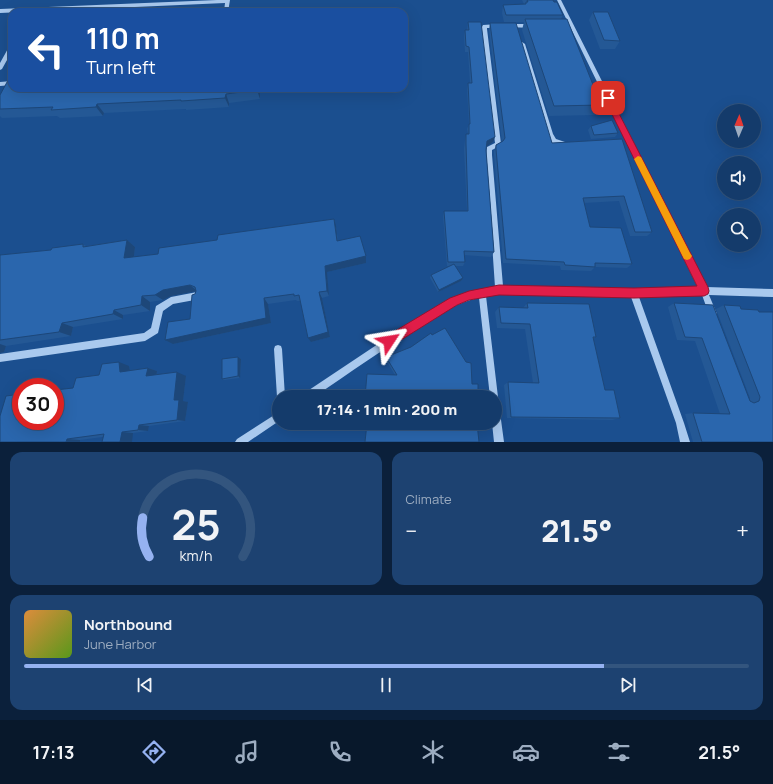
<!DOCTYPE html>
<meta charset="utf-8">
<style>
body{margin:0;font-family:Manrope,sans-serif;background:#1d4271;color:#f1f3f6;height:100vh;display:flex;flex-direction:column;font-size:15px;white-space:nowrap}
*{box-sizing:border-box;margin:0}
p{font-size:13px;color:#9dadc1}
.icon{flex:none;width:22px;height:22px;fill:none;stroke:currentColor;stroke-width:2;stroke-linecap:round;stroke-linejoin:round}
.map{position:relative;height:442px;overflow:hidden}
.drawer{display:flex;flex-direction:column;gap:10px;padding:10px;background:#0b203b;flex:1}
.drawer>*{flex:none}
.top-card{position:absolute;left:8px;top:8px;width:400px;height:84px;border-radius:12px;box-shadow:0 4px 16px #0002,0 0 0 1px #33557e;background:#1a4fa0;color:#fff;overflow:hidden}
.needle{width:26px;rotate:2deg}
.fabs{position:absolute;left:717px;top:104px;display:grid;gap:8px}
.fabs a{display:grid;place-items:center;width:44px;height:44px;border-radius:50%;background:#143b6b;box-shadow:0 4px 16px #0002,0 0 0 1px #33557e;font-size:20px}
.speed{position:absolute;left:12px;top:378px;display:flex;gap:8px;font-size:20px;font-weight:700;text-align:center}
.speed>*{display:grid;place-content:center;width:52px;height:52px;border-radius:50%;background:#143b6b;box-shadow:0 4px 16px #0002,0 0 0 1px #33557e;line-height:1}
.speed .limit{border:6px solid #d22;background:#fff;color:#111}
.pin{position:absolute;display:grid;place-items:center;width:34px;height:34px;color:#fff;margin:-17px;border-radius:8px;box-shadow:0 2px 6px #0006}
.me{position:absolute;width:44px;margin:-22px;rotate:57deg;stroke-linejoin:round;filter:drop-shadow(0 0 3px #0008)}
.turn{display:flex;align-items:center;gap:14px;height:84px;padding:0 12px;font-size:18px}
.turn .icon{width:52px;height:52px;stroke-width:2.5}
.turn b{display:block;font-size:28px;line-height:34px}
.big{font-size:30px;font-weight:800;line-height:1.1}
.drawer .card{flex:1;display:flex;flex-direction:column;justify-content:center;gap:6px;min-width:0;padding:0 14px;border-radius:12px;background:#1d4271}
.drawer .dial{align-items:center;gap:0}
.dial svg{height:104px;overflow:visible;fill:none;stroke:#33557e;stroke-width:7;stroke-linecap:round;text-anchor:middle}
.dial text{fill:#f1f3f6;stroke:none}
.song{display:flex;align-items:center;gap:12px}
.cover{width:48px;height:48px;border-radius:6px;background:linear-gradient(135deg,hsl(30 70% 55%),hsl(90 70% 35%))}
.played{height:4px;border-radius:2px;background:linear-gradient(90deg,#95b2f1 80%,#33557e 80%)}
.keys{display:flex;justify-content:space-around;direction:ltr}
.heat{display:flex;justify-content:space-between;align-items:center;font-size:22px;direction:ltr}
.drawer .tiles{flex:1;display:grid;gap:10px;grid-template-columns:1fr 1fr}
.card:last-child{grid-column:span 2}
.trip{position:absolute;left:272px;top:390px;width:230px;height:40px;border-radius:20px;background:#143b6b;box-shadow:0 4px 16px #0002,0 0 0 1px #33557e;font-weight:800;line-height:40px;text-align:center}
.dock{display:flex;height:64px;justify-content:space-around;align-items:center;background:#08182b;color:#9dadc1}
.dock .icon{width:28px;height:28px}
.dock .selected{color:#95b2f1}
.dock b{font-size:18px;color:#f1f3f6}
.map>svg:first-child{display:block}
</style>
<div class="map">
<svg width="773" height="442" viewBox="0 0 773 442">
<rect width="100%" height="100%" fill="#1b4f8f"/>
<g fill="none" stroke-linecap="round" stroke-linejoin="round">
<path fill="#a9c9ee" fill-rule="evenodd" d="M217,0H230L228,12H224L225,3L0,13V9Z
M557,0H561L706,287L773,289V297L709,295L717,314L716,317L713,318L710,317L702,295L639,297L684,423L690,442H680L676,423L631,297L499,294L486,296L498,397L497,400L495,401L498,402L499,405L504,442H494L492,423H495V397H490L479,298C457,302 440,314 421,326C385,348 349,373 314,397H302L303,394L399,330L450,299L469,292L495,287L486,155L487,147L495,143L481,29L483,25L498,24L501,26L498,28H487V29L501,144L500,146L492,150V155L503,286L634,289L698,288Z
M508,24H532L535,26L532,28L506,27V25Z
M522,42L525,44L553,134L556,139L568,143L569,145L568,147H566L552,143L547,135L519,44Z
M12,44V51L2,69L0,70V63L10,45Z
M12,81V85L0,86V82Z
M197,292L200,293L201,296L200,299L173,304L163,311L158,333L145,341L0,362V354L144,333L151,328L156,306L171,297Z
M278,345L281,346L282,349L285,397H279V401L277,397L274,349L275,346Z
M279,412V421L248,442H235L237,439Z"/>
</g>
<path fill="#245895" d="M522,0H553L563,15L561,19L601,105L595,115L549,116L522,30L524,22H504L502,13L503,5L524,4Z
M593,12L620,41L615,49H600L589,20Z
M468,22L493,142L487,146L486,150L494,252L491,257L464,255L465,262L463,266H455L463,278L461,281L438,292L430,278L431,275L449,266H447L443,216L444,211H467L464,149L465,140L466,134H468L467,129L469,124L467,89L468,83H470L468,52H465L464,36L465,30H467Z
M490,23L552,143L622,139L652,232L647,236H630L619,201L584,203L590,227L632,264L627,268L595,267L591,271L561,270L560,266L503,263L494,155V151L496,145L502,142L489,30Z
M12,88H260V99L229,103V107L186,110V109L104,113L103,116L60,118L57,116L2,118L0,116V95Z
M591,126L618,133L615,137L591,139L588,130Z
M336,226L338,241L366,256V263L327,272L329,296L322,298L330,337L311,342L301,301H297L296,300L268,304L271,323L173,344L190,319L196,291L171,296L163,300L150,302V311L123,315V319L73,327L71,336L6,346L4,352L0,353V255L51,250L83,244L86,246L127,240L135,247L134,257L158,254Z
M527,303L596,337L593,339L605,390L620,418L612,420L507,418L504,385L508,382L533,383L525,329L497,328L495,312L499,307L523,308Z
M674,303L713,305L750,401V398L716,309L724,305L740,306L773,442H693L685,414L693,413L720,414L695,341L677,340L668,307Z
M238,357L241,359L240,378L224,380L222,379Z
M386,357L472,384L395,375L386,360Z
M129,366L130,370L148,368L157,371V375L186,376L183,401L188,402L185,421L149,426L148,431L80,440L0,442L73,388L99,375Z"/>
<path fill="#1d4779" d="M257,88H260V99L257,90Z
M226,94L229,103V107L225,98Z
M97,104L104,113L103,116L96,107Z
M495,137L493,142L486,147L487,141Z
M334,219L336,226L338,248L337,241Z
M127,240L135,247L133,264L124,258Z
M366,256V263L327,272L329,296L327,291L325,266Z
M463,278L461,281L438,292L439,290Z
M190,285L197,291L171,296L163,300L155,295L163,290Z
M319,292L322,298L330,337L311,342L308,338Z
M142,296L150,302V311L141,305Z
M264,298L268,304L271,323L173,344L165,340Z
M114,310L123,315V319L113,314Z
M62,323L73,327L71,336L59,332Z
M0,344L6,346L4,352L0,353Z
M238,357L241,359L240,378L238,376Z
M119,362L129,366L131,375L120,372Z
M148,368L157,371L156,380L146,376Z
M177,372L186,376L183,401L188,402L185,421L177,420L174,400Z
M139,425L149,426L148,431L138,430Z
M122,432L133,433L132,442H120Z
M67,439L80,440V442H66Z"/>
<path fill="#2a66ad" stroke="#1d4779" d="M527,0H553L554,2H557L563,15H506L503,5L526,4V2H528Z
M170,8L169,12H141L142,10Z
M593,12H608L620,41L604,40Z
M525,19H567L601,105L554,106Z
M468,22H481L495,137L487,141L486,150L494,252L464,251L465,262H448L444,211H468L466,144V134H469V124H470L468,83H472L469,47L466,46L465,30H469Z
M490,23H516L552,143L622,139L652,232H635L624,196L583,198L590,227L621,228L632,264L595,263V267L565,265L564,262L506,259L496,149V145L503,141L505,138Z
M12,73V88H257V90L226,94L225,98L181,101V100L97,104L96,107L51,110L53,107L0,109V95Z
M612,120L618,133L594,135L591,126Z
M334,219L337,241L360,236L366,256L325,266L327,291L319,292L328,332L308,338L299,295L294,296V294L264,298L266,318L165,340L168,322L190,319L192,295L195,294L196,291L195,287L190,285L163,290L155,295L142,296L141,305L114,310L113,314L62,323L59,332L0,340V255L51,250L52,248L83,244V247L127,240L124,258L158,254L159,248L217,240L218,235Z
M454,264L463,278L439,290L431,275Z
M527,303L589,304L596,337H593L605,390H614L620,418L511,417L508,382L539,383L530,324L501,323L499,307L528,308Z
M674,303L713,305L750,401L754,403L759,401L760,397L724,305L740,306L741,309L758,310L759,312H773V442H702L693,413L730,414L702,338L685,337Z
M445,328L466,362L471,363L472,384H478V397H365L367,374L397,375L386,357L411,347L431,333L432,335Z
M238,357V376L222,379V359Z
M119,362L120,372L148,368L146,376L177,372L174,400H179L177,420L139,425L138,430L122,432L120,442H102L104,434L67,439L66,442H0V416L6,396L21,394V421H55V390L73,388L76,378L99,375L102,364Z
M367,423H477L479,442H365Z"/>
<path fill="#e11d48" stroke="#92132f" d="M608,95L611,98L708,287L709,291L708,294L704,296L634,298L499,295L469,300L457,305L393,345L389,346L385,345L384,341L385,337L450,298L469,291L499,285L634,288L697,286L604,98Z"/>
<path fill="#f59e0b" d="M638,156L641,157L690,253L692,256L690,259L687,260L684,259L634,159Z"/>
</svg>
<div class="fabs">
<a><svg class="needle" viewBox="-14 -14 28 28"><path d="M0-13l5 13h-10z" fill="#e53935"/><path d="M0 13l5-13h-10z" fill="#9dadc1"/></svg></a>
<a><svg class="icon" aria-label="sound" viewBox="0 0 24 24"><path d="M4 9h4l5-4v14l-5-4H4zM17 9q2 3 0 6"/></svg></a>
<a><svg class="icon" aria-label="search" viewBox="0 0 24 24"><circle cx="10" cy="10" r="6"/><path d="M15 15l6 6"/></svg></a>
</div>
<div class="speed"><div class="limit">30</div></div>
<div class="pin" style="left:608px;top:98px;background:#d93025"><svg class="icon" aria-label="arrive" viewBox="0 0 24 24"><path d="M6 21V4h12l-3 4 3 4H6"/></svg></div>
<svg class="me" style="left:389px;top:341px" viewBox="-20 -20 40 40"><path d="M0-17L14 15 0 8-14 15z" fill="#e11d48" stroke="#fff" stroke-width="4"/></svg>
<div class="trip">17:14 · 1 min · 200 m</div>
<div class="top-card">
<div class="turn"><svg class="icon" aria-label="left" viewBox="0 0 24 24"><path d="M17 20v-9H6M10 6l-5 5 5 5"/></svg><div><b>110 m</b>Turn left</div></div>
</div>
</div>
<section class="drawer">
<div class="tiles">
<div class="card dial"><svg viewBox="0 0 100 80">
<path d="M14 69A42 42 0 1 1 86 69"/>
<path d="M14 69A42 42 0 0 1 9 39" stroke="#95b2f1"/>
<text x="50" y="56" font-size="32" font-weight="700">25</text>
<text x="50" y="72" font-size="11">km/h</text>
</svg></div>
<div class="card"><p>Climate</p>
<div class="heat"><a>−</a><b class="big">21.5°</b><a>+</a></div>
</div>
<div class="card">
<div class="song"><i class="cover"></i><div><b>Northbound</b><p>June Harbor</p></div></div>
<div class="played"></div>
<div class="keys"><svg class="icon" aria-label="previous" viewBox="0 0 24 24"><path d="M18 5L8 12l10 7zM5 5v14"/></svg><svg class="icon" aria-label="pause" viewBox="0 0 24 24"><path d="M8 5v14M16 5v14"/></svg><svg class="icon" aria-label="next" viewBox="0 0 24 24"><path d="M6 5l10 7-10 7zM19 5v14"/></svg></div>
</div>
</div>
</section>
<nav class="dock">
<b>17:13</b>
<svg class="icon selected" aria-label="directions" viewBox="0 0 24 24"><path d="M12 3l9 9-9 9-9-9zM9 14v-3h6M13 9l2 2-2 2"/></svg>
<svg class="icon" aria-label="music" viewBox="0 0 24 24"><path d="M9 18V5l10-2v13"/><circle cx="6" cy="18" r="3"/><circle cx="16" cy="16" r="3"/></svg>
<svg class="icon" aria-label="phone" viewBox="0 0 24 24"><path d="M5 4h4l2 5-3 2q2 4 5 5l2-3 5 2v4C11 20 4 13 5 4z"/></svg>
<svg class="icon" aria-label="climate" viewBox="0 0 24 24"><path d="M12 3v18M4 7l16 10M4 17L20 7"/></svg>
<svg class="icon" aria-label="car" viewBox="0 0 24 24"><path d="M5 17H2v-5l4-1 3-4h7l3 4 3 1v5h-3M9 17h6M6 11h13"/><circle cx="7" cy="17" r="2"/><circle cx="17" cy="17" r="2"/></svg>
<svg class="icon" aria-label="filters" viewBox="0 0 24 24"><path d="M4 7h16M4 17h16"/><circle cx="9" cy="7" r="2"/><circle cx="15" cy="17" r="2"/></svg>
<b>21.5°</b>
</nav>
